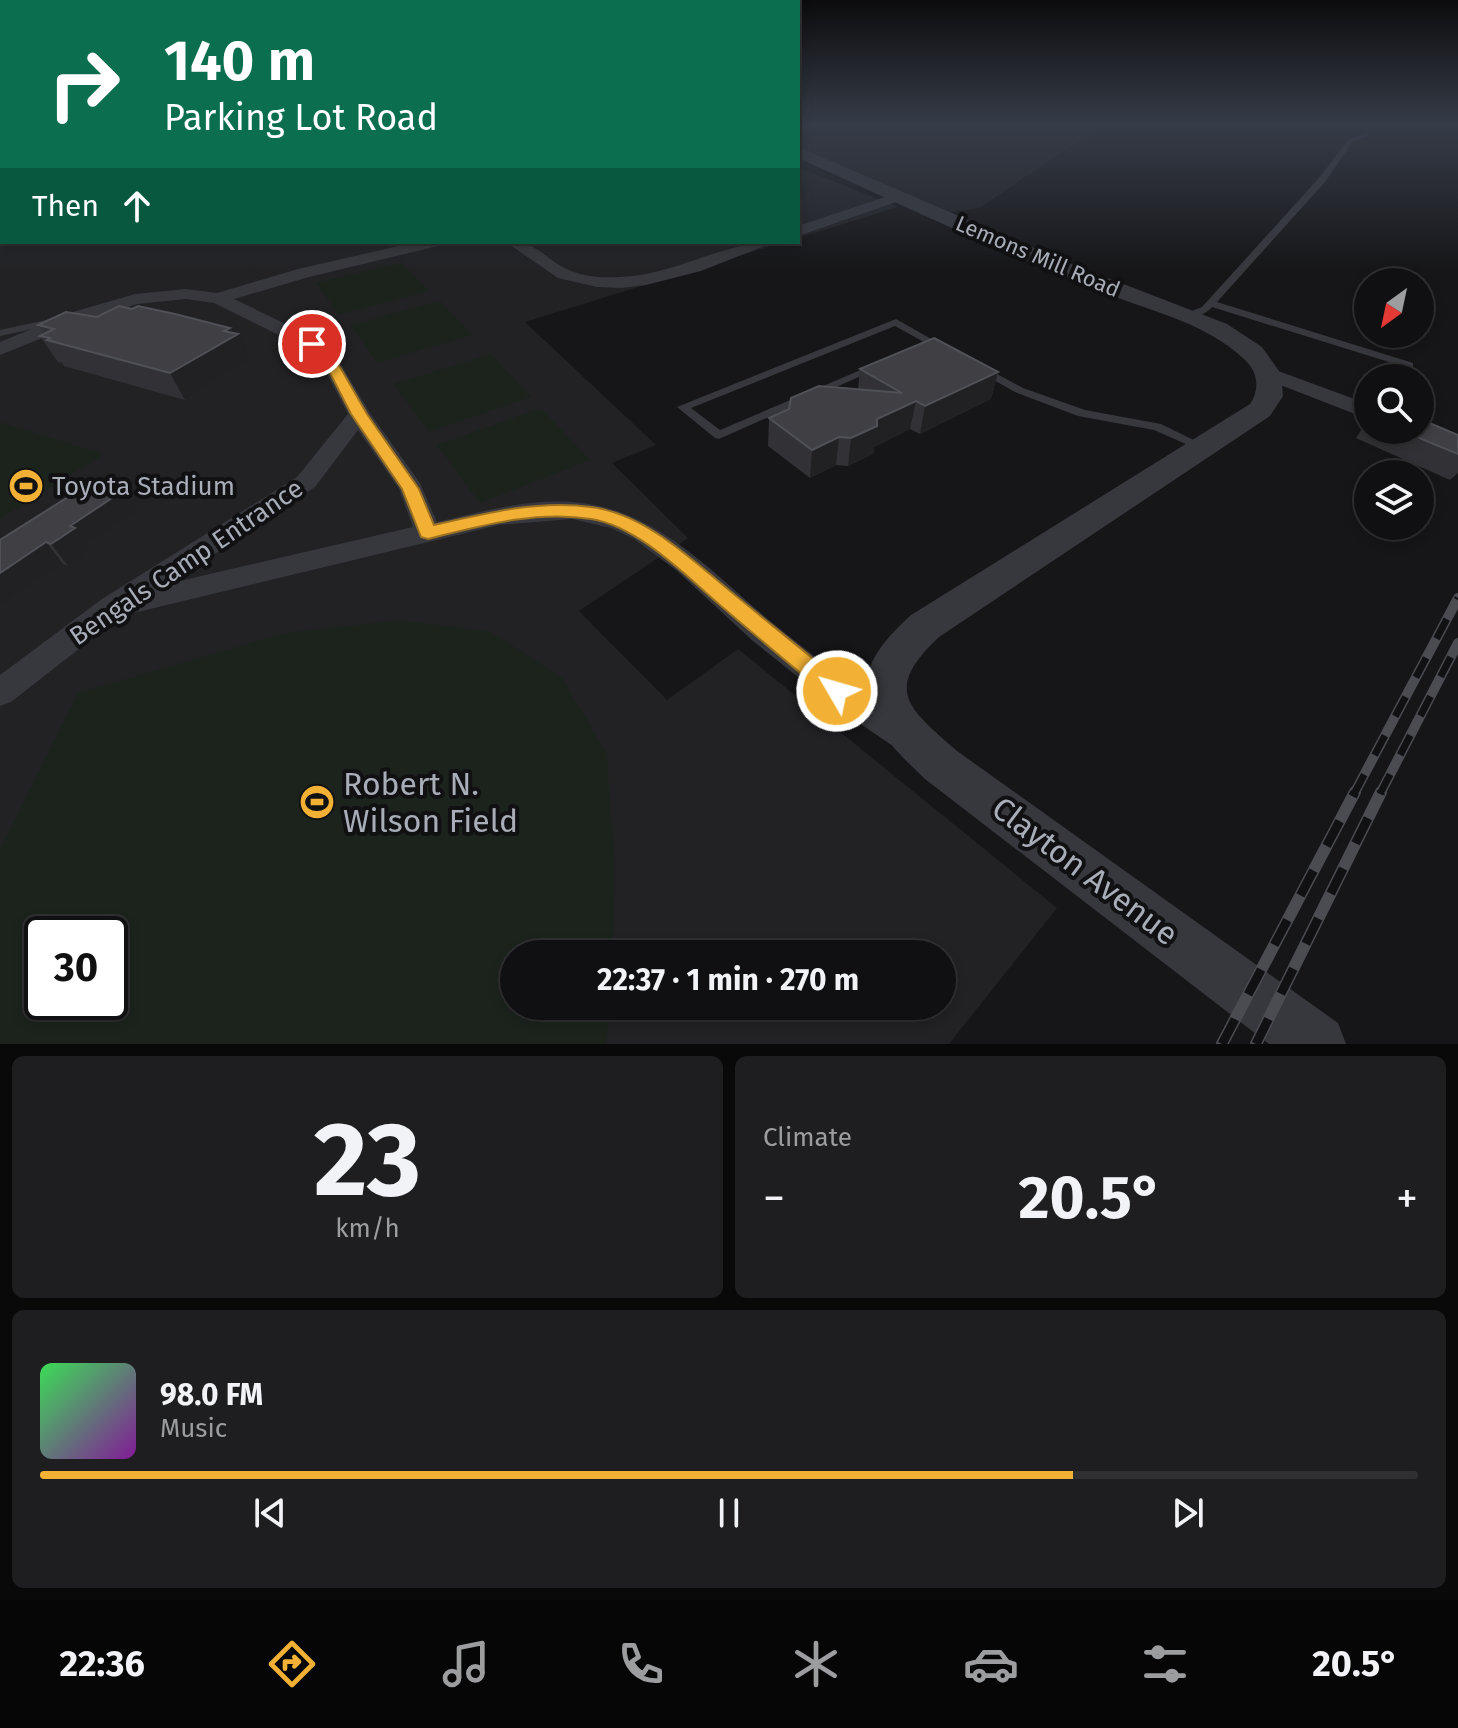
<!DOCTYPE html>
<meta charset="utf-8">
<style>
body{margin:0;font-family:"Fira Sans",sans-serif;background:#1e1e20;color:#f1f3f6;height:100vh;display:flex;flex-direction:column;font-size:30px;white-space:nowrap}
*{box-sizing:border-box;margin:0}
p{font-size:26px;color:#9c9d9f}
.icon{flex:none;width:44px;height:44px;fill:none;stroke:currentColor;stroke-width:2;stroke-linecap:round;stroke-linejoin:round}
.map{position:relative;height:1044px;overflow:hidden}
.drawer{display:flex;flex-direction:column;gap:12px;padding:12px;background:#09090a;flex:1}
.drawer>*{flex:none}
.guide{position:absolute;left:0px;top:0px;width:800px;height:244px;box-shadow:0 4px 12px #0003,0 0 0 2px #303032;background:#0b6e4f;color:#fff;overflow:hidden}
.needle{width:52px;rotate:213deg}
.controls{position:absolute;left:1354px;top:268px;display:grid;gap:16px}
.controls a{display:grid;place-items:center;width:80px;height:80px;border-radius:50%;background:#101012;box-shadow:0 4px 12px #0003,0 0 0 2px #303032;font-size:40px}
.speed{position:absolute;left:24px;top:916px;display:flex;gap:16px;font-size:40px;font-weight:700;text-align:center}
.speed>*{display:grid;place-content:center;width:104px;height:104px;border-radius:50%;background:#101012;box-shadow:0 4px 12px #0003,0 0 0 2px #303032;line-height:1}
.speed .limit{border:4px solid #111;border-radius:12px;background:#fff;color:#111}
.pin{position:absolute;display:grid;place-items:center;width:68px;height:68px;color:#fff;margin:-34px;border:4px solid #fff;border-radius:50%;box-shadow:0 2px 8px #0007}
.me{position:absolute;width:88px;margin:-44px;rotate:308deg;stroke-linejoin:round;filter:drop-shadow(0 0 6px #0008)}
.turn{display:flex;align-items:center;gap:28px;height:168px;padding:0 32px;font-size:36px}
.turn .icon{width:104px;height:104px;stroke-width:2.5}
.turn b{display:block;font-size:56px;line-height:68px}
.then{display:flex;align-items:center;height:76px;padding:0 32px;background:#0003;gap:16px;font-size:30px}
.big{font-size:60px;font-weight:700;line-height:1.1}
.drawer .tile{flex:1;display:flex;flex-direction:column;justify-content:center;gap:12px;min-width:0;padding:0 28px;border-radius:12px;background:#1e1e20}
.drawer .dial{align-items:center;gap:0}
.dial b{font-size:104px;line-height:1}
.song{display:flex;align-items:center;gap:24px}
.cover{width:96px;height:96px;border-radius:12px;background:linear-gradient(135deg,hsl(130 70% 55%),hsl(290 70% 35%))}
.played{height:8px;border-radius:4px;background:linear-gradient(90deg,#f2b134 75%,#303032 75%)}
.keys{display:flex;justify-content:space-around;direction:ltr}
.heat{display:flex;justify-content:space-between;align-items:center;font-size:44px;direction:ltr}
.drawer .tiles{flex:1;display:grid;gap:12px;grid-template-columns:1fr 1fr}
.tile:last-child{grid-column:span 2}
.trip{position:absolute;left:500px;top:940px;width:456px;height:80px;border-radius:40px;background:#101012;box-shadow:0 4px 12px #0003,0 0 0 2px #303032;font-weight:700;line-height:80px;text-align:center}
.dock{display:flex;height:128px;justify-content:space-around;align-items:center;background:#060607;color:#9c9d9f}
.dock .icon{width:56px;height:56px}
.dock .active{color:#f2b134}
.dock b{font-size:36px;color:#f1f3f6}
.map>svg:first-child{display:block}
</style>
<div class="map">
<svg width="1458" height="1044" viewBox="0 0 1458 1044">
<rect width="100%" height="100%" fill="#161618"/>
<path fill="#222225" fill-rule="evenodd" d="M0,125L2,242H784L525,322L656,445L612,463L688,538L579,611L667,700L738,649L1057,908L949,1044H0ZM42,934H110V1002H42ZM514,954H942V1006H514Z
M798,125H1103L979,208L946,213L798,147Z
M798,167L898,207L798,238Z"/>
<path fill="#1c231d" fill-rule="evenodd" d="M401,262L428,291L339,315L316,283Z
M440,301L472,335L377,363L350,325Z
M491,354L531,397L428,432L394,384Z
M541,408L590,460L480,503L437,445Z
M0,422L104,454L0,519Z
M400,620L491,632L562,678L607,754L615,871L612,954H514V1006H611L606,1044H0V851L78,693L285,633ZM42,934H110V1002H42Z"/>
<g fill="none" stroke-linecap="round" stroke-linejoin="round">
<path fill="#37383d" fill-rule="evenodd" d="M1367,133L1369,136L1353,141L1325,182L1217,302L1413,363V367H1405L1212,307C1206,314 1192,320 1182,319V315L1202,307L1319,178L1349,139Z
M56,318L60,319V323L0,336V330Z
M896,319L949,349L944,352L940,351L895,326L691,408L720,430L870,366H878L879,368L719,439L715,438L677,407Z
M980,365L1023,388L1085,410L1161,424L1210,448L1204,452L1154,430L1078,416L1015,392L976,370L975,368Z"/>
<path fill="#37383d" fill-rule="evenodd" d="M897,193L902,194V200L798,236V226Z
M0,212H2V220H0Z
M416,242H444L442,245L309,277L234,299L319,340L342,366L370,413L420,483L437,522C484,511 533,497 582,503C662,513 716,577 775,625C819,661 865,694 914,724L919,734L914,744L902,749L890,744L837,708L753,641L676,570L634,539L611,528L572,519L499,525L121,616L11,702L0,706V675L102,599L297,477L348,414L326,372L305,348L214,303L186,299L137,304L87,320L0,355V342L73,312L135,294L186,289L217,293L298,269ZM358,430L399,489L413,527L171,583L315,487Z
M506,242C542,242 542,259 571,271C586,277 604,278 619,277C674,276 721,242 774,242L701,271L646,285L621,288L597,287L558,278Z
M1267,367L1368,404V419L1260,377L1257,373L1260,369Z"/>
<path fill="#37383d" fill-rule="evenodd" d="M798,147L1069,263L1227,324L1262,347L1281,374L1283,396L1270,416L939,637C883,690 907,707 957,751L1338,1023L1346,1044H1269L925,779C862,720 837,681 911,615L1250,404C1260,390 1258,372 1245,360C1205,321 1142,309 1092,288C1003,252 916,212 829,172L798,158Z"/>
<defs>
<path id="rail-far1" d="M1354,794L1458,598
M1380,794L1458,643"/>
<path id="rail" d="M1222,1044L1355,792
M1256,1044L1381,792"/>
</defs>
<use href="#rail-far1" stroke="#4a4c52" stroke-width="10"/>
<use href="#rail" stroke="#4a4c52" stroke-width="12"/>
<use href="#rail-far1" stroke="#111113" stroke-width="7" stroke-dasharray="22" stroke-linecap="butt"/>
<use href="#rail" stroke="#111113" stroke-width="9" stroke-dasharray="28" stroke-linecap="butt"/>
</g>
<path fill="#323236" d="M132,309L232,332L250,360L185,400L64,366L62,363L58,362L40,336L44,334L38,325L97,317Z
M860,369L998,372L991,399L920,434L910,429L874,447L873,454L848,466L836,465L810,478L768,446L769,418L858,389Z
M1368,420V430H1420L1458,435V473L1450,480L1356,438Z
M124,490L138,511L88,545L91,549L68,566L63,564L0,607V540Z"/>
<path fill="#212124" d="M230,328L234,336L238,334L250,360L185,400L170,373Z
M998,372L991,399L920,434L925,406Z
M916,401L910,429L874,447L873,454L848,466L851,438L877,419Z
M839,437L836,465L810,478L812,450Z
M124,490L138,511L88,545L91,549L68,566L51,544L70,526Z
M46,542L63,564L0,607V573Z"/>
<path fill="#3f3f44" stroke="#4f5156" stroke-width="2" d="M119,306L132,309L138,306L175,314L230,328L224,331L238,334L170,373L47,340L50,338L40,336L54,329L38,325L66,312L97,317Z
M934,338L998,372L925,406L916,401L877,419V426L851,438L839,437L812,450L769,418L789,409L791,398L819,386L902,393L860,369Z
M1420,419L1458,435V454L1400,430H1420Z
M95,480L124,490L70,526L75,528L51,544L46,542L0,573V540Z"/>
<linearGradient id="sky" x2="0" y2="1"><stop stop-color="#0c0c0d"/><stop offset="0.46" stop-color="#363c48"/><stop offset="1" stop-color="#363c48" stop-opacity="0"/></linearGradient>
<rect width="1458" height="271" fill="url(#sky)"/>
<path fill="#f2b134" stroke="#9d7322" stroke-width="2" d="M312,340L317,341L340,367L367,414L419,489L434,525C485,513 538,500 591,507C647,514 693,561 735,595C772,625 808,655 845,684L848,691L845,697L837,700L829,697C793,667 757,637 721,606C686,576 638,526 591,519C536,510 480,526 428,539L421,537L402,489L351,414L329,371L305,344Z"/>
<defs>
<symbol id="stadium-disc" viewBox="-11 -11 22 22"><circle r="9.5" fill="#f2b134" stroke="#111113"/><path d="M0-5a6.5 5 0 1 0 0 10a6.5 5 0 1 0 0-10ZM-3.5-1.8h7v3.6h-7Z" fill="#111"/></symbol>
</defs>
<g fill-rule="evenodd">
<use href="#stadium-disc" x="6" y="466" width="40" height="40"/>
<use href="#stadium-disc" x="297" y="782" width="40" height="40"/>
</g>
<g text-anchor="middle" stroke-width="8" stroke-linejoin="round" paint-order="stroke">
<g font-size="22" fill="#a8adb8" stroke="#111113">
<text transform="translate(1038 256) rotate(23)" y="8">Lemons Mill Road</text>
</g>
<g font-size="26" fill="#a8adb8" stroke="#111113" text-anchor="start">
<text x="52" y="495">Toyota Stadium</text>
</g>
<g font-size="26" fill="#a8adb8" stroke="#111113">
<text transform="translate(186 562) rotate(-34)" y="9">Bengals Camp Entrance</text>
</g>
<g font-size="32" fill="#a8adb8" stroke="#111113" text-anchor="start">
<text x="343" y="795">Robert N.<tspan x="343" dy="37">Wilson Field</tspan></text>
</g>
<g font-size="32" fill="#a8adb8" stroke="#111113">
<text transform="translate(1085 871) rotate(37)" y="11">Clayton Avenue</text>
</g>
</g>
</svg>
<div class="controls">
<a><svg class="needle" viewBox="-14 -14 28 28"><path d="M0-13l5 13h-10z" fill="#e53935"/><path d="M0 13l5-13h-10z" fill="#9c9d9f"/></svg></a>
<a><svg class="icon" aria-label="search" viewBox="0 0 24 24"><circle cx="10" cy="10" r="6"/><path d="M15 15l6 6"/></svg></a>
<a><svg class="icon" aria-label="layers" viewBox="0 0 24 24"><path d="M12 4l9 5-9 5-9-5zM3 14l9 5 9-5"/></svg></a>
</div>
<div class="speed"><div class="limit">30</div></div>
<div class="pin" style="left:312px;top:344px;background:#d93025"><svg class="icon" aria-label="arrive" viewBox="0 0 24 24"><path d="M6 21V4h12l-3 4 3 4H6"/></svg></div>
<svg class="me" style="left:837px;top:691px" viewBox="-20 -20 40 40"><circle r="17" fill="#f2b134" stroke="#fff" stroke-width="3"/><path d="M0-11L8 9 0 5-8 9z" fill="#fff"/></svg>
<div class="trip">22:37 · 1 min · 270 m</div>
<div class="guide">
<div class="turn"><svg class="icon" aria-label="right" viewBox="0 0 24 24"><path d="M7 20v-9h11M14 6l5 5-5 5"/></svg><div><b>140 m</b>Parking Lot Road</div></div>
<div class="then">Then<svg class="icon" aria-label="ahead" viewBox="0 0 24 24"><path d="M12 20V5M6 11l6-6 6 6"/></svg></div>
</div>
</div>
<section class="drawer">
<div class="tiles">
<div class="tile dial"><b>23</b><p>km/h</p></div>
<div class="tile"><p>Climate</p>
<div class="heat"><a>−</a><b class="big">20.5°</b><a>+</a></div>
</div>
<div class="tile">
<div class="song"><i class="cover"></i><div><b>98.0 FM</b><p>Music</p></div></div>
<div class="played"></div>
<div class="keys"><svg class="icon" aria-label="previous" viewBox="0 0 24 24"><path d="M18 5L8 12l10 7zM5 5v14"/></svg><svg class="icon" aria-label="pause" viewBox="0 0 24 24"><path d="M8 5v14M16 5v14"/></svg><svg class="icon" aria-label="next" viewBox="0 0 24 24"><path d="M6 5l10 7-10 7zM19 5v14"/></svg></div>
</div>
</div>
</section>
<nav class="dock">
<b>22:36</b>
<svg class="icon active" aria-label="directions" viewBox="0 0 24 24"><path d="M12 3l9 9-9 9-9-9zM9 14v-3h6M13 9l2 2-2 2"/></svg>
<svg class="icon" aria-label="music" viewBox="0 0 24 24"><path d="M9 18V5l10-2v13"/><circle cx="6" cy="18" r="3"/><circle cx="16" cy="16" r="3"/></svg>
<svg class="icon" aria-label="phone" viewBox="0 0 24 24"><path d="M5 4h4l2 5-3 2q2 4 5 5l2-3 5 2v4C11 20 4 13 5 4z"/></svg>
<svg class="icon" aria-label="climate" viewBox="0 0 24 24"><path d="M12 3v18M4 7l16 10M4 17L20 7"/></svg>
<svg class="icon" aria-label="car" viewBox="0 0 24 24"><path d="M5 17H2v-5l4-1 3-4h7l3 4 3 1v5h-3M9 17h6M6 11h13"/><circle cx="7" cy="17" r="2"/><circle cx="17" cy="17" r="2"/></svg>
<svg class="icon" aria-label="filters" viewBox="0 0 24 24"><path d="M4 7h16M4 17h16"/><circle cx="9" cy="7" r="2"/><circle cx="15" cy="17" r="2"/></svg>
<b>20.5°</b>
</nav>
